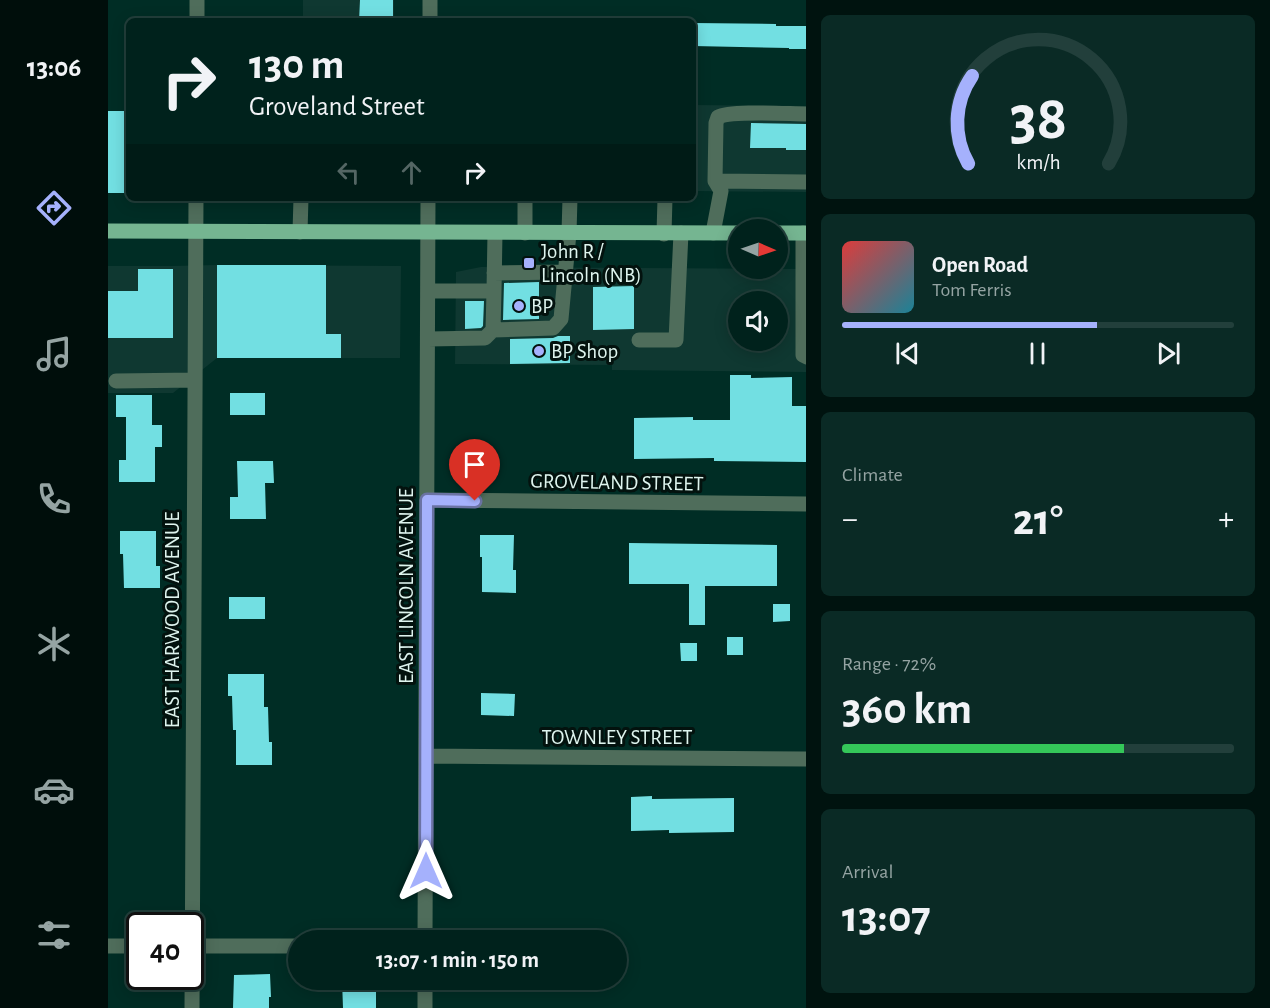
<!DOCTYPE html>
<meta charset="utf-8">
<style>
body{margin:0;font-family:"Alegreya Sans",sans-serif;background:#0a2a25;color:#f1f3f6;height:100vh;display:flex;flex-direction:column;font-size:22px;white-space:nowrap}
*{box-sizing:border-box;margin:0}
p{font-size:20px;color:#95a4a3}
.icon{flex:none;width:33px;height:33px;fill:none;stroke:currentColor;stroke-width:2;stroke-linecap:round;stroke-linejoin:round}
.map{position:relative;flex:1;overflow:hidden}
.panel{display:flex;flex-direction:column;gap:15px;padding:15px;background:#00130f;width:464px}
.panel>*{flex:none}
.hud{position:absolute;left:18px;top:18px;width:570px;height:183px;border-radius:9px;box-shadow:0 3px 15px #0003,0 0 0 2px #223f3b;background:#00221c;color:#f1f3f6;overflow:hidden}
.needle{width:39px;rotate:92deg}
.tools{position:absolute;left:620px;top:219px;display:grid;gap:12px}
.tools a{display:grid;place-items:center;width:60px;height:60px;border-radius:50%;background:#00221c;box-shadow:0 3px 15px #0003,0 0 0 2px #223f3b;font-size:30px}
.speed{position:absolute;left:18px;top:912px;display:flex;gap:12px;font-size:30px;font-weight:700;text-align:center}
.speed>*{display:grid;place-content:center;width:78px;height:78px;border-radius:50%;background:#00221c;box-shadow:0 3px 15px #0003,0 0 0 2px #223f3b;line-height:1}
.speed .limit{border:3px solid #111;border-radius:9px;background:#fff;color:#111}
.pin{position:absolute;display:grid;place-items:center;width:51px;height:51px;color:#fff;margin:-62px -26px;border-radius:50% 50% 50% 0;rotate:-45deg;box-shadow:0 0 6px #0007}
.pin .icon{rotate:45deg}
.me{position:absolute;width:66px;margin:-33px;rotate:0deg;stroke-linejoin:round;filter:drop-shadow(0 0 4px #0008)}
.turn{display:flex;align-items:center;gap:21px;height:126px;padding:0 24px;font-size:27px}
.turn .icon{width:78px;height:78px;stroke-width:2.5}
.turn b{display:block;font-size:42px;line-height:51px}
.lanes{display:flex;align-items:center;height:57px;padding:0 24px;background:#0003;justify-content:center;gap:30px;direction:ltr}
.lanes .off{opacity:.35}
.big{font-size:45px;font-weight:600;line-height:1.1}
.panel .card{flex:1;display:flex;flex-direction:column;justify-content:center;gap:9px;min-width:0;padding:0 21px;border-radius:9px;background:#0a2a25}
.panel .dial{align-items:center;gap:0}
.dial svg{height:156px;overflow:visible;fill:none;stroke:#223f3b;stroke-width:7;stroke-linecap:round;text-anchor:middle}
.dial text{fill:#f1f3f6;stroke:none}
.song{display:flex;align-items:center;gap:18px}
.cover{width:72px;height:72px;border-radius:9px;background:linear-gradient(135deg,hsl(0 70% 55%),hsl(190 70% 35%))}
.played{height:6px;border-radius:3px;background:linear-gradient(90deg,#a5b1fc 65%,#223f3b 65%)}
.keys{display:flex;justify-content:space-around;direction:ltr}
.heat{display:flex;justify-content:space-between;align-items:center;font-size:33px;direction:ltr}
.charge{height:9px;border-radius:4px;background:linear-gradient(90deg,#34c759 72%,#223f3b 0)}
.trip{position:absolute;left:180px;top:930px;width:339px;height:60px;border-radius:30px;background:#00221c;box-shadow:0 3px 15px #0003,0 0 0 2px #223f3b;font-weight:600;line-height:60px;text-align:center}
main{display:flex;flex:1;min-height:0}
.tab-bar{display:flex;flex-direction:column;width:108px;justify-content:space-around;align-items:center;background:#000e0b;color:#95a4a3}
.tab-bar .icon{width:42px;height:42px}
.tab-bar .on{color:#a5b1fc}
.tab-bar b{font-size:27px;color:#f1f3f6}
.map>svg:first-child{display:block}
</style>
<main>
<nav class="tab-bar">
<b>13:06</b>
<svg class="icon on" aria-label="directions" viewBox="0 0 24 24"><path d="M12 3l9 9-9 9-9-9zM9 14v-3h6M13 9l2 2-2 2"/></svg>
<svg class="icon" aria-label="music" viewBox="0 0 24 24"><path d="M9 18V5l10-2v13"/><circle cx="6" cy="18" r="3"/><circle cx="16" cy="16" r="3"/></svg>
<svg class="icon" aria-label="phone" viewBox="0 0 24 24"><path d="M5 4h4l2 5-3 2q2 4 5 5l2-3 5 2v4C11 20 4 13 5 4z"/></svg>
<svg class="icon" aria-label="climate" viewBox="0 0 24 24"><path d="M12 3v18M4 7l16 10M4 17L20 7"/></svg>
<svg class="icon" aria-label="car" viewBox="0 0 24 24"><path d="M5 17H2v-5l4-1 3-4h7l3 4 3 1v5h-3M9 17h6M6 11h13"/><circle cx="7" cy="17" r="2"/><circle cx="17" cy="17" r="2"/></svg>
<svg class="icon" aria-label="filters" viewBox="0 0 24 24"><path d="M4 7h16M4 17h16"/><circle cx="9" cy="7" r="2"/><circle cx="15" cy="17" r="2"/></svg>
</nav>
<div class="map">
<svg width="699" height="1008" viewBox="0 0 699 1008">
<rect width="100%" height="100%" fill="#002d25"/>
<path fill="#0f3831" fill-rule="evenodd" d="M195,0H286V21H195Z
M585,105L698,106V192L585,191Z
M109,265L293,266L292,358H109L65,393H0V266H64Z
M373,267L698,269V372L504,370V365L347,364L348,272ZM630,302H669V340H630Z"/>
<path fill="#72dfe2" d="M252,0H285V21H251Z
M585,23L668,24V26H699V49H681V48L585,46Z
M0,111H21V193H0Z
M643,123L699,124V150H678V148H642Z
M109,265H218V334H233V358H109Z
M30,269H65V338H0V291H30Z
M431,282V319L395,320L396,283Z
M526,286V329L485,330V287Z
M357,301H376L375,326L373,328L357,329Z
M450,336H462V363L402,364V339L445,338Z
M622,375H643V378L684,377V406H699V462L606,461V458L526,459V418L585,417V420H622Z
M122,393H157V415H122Z
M8,395H44V425H54V447H47V482H11V460H18V417H8Z
M129,461H165L166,483H157L158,519H122V497H130Z
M12,531H48V566H52V588H16L15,554H12Z
M372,535H406L405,570H408V593L374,592V557H372Z
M521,543L669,545V586H597V625H581V584H521Z
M121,597H157V619H121Z
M665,604H682V621L665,622Z
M619,637H635V655H619Z
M572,643H589V661H573Z
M120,674H156V707H160L161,742H164V765H128V730H125L124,696H120Z
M373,693L407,694L406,716L373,715Z
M544,796V799L626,798V832L561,833V830L523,831V797Z
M162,974L163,997H161V1008H125L126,975Z
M234,980H268V1008H235Z"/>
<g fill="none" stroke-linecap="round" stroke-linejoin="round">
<path stroke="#4f6d5b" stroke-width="15" d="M89,21V0
M322,21V0
M607,181L699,182
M417,198V233
M192,232L193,198
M605,233L613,191L607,181L608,123L610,117C623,110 681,114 699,114
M695,233V355L699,357
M556,234L557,198
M386,273L457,272
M320,291H386L387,233
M385,330L445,328L453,319L461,233L462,198
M320,339L377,338L385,330L386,291
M531,340H568L573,233
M8,381L86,380
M319,500L699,504
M318,756L699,759
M317,940L320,198
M0,946H32
M82,946H190
M84,1008L88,198
M317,1008V980"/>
<path stroke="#75b591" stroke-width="15" d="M0,231L630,233
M669,233H699"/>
</g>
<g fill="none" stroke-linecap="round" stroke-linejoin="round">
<defs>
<path id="route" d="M318,871L319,500L367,501"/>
</defs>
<use href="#route" stroke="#6b73a4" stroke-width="15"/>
<use href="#route" stroke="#a5b1fc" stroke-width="10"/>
</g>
<g fill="#a5b1fc" stroke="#03120e" stroke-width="2">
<rect x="415" y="257" width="12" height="12" rx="3"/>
<circle cx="411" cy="306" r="6"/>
<circle cx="431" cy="351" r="6"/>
</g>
<g text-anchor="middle" stroke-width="6" stroke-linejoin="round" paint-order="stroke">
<g font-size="21" fill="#def4ee" stroke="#03120e" text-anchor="start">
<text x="433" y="258">John R /<tspan x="433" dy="24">Lincoln (NB)</tspan></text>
<text x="423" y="313">BP</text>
<text x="443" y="358">BP Shop</text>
</g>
<g font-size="21" fill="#def4ee" stroke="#03120e">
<text transform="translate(509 482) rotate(1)" y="7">GROVELAND STREET</text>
<text transform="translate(298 586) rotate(-90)" y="7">EAST LINCOLN AVENUE</text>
<text transform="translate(64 620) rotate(-90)" y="7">EAST HARWOOD AVENUE</text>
<text x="509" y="744">TOWNLEY STREET</text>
</g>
</g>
</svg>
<div class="tools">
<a><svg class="needle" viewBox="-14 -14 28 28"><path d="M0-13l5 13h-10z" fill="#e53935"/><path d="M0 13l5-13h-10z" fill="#95a4a3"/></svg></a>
<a><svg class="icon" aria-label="sound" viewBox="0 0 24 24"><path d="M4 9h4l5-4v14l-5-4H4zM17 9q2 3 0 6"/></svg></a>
</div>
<div class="speed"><div class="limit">40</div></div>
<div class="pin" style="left:367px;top:501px;background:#d93025"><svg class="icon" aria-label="arrive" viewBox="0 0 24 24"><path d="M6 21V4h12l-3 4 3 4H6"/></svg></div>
<svg class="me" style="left:318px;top:871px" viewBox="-20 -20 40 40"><path d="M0-17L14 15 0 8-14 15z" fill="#a5b1fc" stroke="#fff" stroke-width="4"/></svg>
<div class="trip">13:07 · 1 min · 150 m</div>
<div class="hud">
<div class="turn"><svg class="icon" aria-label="right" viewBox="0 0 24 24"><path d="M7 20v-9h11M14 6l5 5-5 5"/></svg><div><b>130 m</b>Groveland Street</div></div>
<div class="lanes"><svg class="icon off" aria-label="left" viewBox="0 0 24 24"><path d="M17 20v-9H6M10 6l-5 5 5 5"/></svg><svg class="icon off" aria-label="ahead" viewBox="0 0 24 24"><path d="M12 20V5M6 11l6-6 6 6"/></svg><svg class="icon" aria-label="right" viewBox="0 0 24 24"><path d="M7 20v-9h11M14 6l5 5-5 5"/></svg></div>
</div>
</div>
<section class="panel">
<div class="card dial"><svg viewBox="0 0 100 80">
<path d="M14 69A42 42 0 1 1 86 69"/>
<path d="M14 69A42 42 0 0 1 16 24" stroke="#a5b1fc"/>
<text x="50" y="56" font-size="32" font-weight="700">38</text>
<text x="50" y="72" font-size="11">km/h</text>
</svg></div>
<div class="card">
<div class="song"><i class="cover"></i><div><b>Open Road</b><p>Tom Ferris</p></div></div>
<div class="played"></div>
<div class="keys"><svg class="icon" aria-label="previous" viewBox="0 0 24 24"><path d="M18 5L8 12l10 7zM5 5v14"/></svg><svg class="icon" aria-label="pause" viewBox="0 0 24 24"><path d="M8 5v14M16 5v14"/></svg><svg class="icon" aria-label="next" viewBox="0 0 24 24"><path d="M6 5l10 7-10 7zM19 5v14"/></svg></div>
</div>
<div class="card"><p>Climate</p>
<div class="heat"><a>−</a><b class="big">21°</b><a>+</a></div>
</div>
<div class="card"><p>Range · 72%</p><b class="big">360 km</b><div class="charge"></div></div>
<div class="card"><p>Arrival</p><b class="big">13:07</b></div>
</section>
</main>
